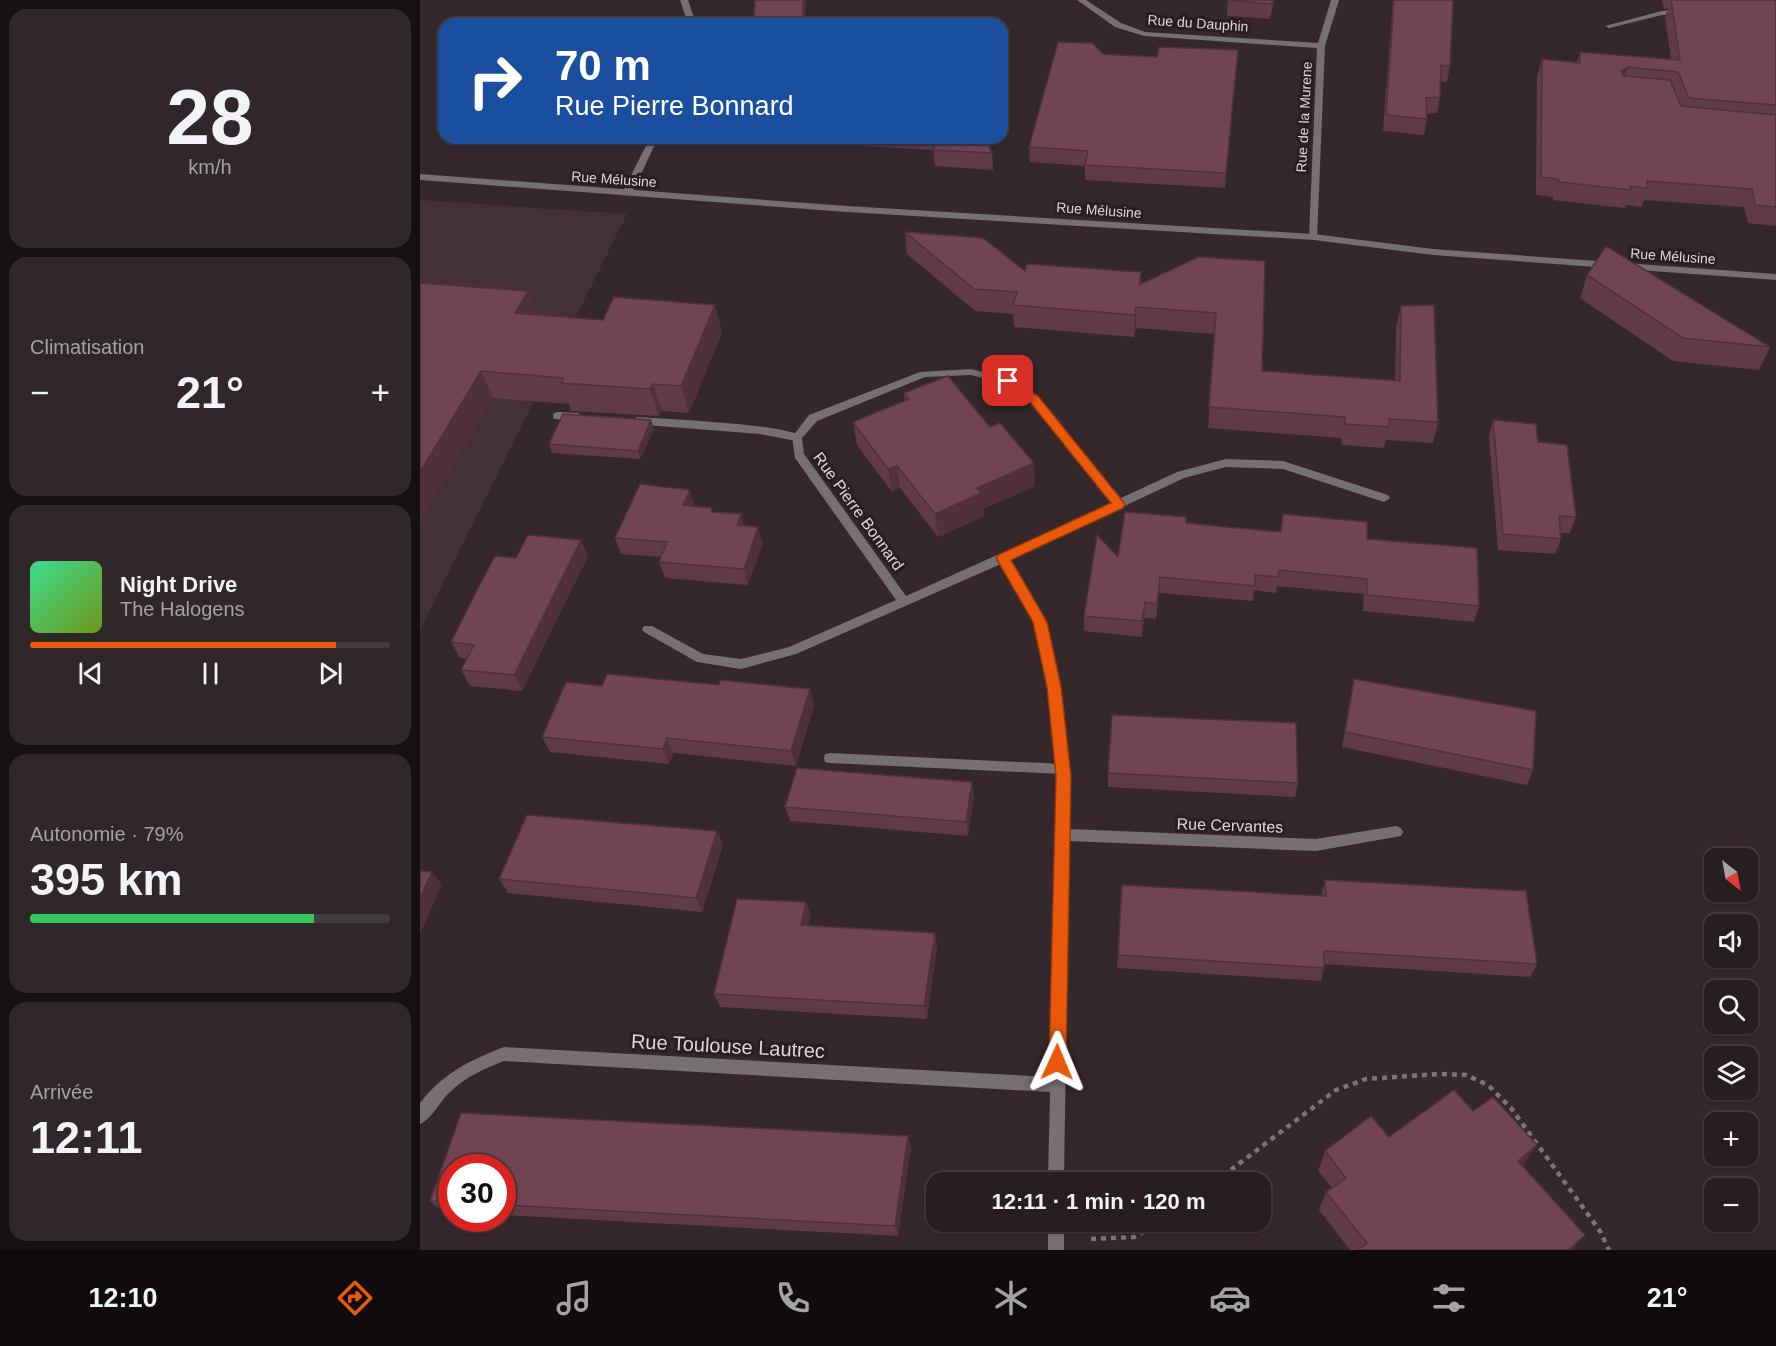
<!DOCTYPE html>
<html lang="fr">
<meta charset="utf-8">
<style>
body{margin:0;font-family:Helvetica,sans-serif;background:#2f272a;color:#f1f3f6;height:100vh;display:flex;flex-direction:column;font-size:22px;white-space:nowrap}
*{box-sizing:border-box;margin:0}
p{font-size:20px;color:#a4a2a5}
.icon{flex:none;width:33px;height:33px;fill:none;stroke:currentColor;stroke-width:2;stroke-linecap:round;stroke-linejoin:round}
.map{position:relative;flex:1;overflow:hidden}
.details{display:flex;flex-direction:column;gap:9px;padding:9px;background:#151012;width:420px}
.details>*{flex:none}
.top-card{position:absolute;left:18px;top:18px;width:570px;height:126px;border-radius:18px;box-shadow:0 2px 4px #0004,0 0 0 2px #433c3f;background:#1a4fa0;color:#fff;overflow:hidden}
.needle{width:39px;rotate:149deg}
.controls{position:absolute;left:1284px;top:848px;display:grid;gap:12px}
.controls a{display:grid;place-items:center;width:54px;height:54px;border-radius:12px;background:#271e21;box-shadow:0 2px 4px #0004,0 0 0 2px #433c3f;font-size:30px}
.speed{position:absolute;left:18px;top:1154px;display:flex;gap:12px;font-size:30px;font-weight:700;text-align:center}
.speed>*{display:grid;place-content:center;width:78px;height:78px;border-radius:50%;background:#271e21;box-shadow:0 2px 4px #0004,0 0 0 2px #433c3f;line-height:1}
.speed .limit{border:9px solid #d22;background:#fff;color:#111}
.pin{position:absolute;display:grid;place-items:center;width:51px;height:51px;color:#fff;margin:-26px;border-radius:12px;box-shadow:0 3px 9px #0006}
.me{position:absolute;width:66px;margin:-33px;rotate:1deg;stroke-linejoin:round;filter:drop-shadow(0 0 4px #0008)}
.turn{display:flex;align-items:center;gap:21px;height:126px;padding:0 18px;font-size:27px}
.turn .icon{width:78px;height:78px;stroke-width:2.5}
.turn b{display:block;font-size:42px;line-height:51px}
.big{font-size:45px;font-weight:800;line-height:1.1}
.details .tile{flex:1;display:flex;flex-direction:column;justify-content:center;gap:9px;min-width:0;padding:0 21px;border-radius:18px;background:#2f272a}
.details .dial{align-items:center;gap:0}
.dial b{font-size:78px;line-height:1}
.song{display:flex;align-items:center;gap:18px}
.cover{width:72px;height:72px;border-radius:9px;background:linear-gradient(135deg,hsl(150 70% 55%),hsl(80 70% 35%))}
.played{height:6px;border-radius:3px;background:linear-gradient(90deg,#ea580c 85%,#433c3f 85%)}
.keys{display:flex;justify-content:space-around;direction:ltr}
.heat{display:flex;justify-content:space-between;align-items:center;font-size:33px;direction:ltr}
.charge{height:9px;border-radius:4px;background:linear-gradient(90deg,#34c759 79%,#433c3f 0)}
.trip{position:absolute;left:506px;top:1172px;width:345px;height:60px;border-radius:18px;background:#271e21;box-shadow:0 2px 4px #0004,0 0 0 2px #433c3f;font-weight:800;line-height:60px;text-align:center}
.menu{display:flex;height:96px;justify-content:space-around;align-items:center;background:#100c0d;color:#a4a2a5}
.menu .icon{width:42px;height:42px}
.menu .selected{color:#ea580c}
.menu b{font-size:27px;color:#f1f3f6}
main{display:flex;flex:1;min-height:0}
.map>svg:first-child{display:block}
</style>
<main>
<section class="details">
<div class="tile dial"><b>28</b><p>km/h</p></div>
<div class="tile"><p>Climatisation</p>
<div class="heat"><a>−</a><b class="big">21°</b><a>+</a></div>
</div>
<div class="tile">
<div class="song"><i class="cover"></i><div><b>Night Drive</b><p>The Halogens</p></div></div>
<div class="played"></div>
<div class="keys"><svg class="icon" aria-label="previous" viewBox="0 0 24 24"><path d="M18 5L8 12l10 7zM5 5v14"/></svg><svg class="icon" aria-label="pause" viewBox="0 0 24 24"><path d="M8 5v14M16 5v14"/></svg><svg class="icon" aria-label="next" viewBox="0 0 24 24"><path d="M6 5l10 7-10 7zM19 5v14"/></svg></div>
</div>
<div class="tile"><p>Autonomie · 79%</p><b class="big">395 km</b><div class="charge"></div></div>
<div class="tile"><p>Arrivée</p><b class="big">12:11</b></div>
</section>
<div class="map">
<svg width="1356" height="1250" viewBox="0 0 1356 1250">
<rect width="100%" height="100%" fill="#34282c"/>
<path fill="#433137" d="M0,200L207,214L0,630Z"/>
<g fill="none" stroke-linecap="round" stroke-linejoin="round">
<path stroke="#7d7376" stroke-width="4.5" stroke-dasharray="5 5" stroke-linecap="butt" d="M795,1182L916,1090L946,1079L1019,1074L1046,1075L1068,1085L1091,1108L1180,1231L1189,1250
M671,1239L714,1237L744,1221"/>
<path fill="#767072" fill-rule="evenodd" d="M1262,9H1265V13L1242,15L1189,28L1185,26L1242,11Z
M138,412L158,413L163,417L158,421L134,419L133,416L134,413Z
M217,417C243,419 369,424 382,437L377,441L340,434L213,424L212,421Z
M410,753L643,764L648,765L649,769L648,773L643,774L410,763L405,762L404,758L405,754Z"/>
<path fill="#767072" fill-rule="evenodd" d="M260,0H268L276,24H268Z
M657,0H666L701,23L725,32L898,43L911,0H919L905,46L897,239H891L889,237L897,48L724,36L695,27Z
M230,138H238L212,193L210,195H204L202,193Z
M551,369L592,379L618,396L701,498L757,472L806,459L863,461L968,495L970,498L964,502L863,469L806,467L764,478L590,560C600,577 621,607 626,624C647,690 650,761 649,829L896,839L976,826L981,828L983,832L981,836L896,851L649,841L644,1182H628L630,1092L84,1061C64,1069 45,1077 30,1092C20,1101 12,1119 0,1124V1103C22,1074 50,1060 84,1047L630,1077L637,769L628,687L614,622L581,564L376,654L321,669L277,662L224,632L222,629L224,626H232L283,654L321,659L369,647L476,600L375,458L372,437L389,415L500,372ZM551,375L585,384L610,402L692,503L486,596L384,454L382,438L397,421L505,377Z
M628,1221H644V1250H628Z"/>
<path fill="#767072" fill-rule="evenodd" d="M0,174L427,206L894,234L1013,249L1356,274V280L1013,255L894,240L427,212L0,180Z"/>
</g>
<path fill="#613a49" d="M808,0H854L850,19L807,16Z
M973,0H1033L1030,66L1027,82L1020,81V97L1017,113L1007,114V119L1004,135L963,131Z
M1242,0H1356V226L1328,223L1324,207L1224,200L1222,207L1206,205L1205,208L1133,200V197L1116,195L1117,77L1122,59L1157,62L1160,52L1251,60L1245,17L1248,8L1244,9Z
M818,50L805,188L665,180V166L610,162L609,147L683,54L737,57Z
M371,138H565L572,153L573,170L515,166L513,150L371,142Z
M485,232L605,271L721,272V285L778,257L842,371L975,381L976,327L981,306L1018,422L1013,443L966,440L964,448L922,445L921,438L788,428L795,334L716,328L714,337L594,327L593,314L555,311L487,254Z
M1167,275L1350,347L1339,370L1253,361L1160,298Z
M0,283L108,291L117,315L183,320L295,305L302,332L269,413L242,411L239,416L151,411L149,404L73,398Z
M484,393L570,427L614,463L615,486L563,509L564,516L518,537L480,488L472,492L437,445L433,422L485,401Z
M1073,420L1118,442L1156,517L1150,533H1141V539L1135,554L1078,550L1069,437Z
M234,429L220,459L132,453L129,444Z
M274,506L293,512L324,526L343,543L328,585L245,578L239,562L241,557L201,554L195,538L275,506Z
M863,514L947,539L1059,606L1054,622L943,611L944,594L857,586L856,593L834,590L833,601L739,593L736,619L724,618L722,637L664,631V616L698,557L766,523L860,532Z
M161,540L168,556L102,691L50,686L41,670L47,659L40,658L31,642L96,558Z
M934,679L1113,770L1107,785L922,747Z
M299,685L390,689L394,705L376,766L254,753L249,764L130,752L122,737L182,686Z
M688,773L878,783L875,797L688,787Z
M554,796L548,836L370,821L365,807Z
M303,845L282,912L88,893L79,879Z
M905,880L1117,964L1110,977L904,964V968L901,981L697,968L698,955L901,896Z
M391,915L388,925L515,933L517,947L507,1019L300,1007L294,994Z
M1053,1111L1104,1164L1102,1166L1152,1250H930L899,1210L906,1192L912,1188L898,1171L905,1151L969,1137Z
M41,1113L488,1136L491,1147L478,1236L82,1215V1167H32V1212L22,1211L10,1201Z"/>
<path fill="#4f303c" d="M383,0H386V24H383Z
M1208,67L1202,85L1201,71Z
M108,291L118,318L95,313Z
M295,305L302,332L269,413L261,386Z
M716,307V328L714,337L715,315Z
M61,371L73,398L0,524V472Z
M233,384L242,411L239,416L230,389Z
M231,420L234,429L220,459L218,451Z
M614,463L615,486L563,509L564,516L518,537L515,514L557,488Z
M477,466L480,488L472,492L468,469Z
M270,490L275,506L268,521L263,505Z
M321,514L325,530L317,525Z
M338,527L343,543L328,585L324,569Z
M161,540L168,556L102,691L94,675Z
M740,577L739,593L736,619L737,604Z
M725,602L724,618L722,637V621Z
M390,689L394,705L376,766L371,751Z
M247,738L254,753L249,764L243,749Z
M552,782L554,796L548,836L546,822Z
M297,831L303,845L282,912L276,898Z
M12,872L22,885L0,934V898Z
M386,902L391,915L386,938L381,925Z
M515,933L517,947L507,1019L504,1006Z
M488,1136L491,1147L478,1236L475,1226Z
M1117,1145L1104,1164L1084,1180L1098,1161Z
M1165,1235L1152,1250H1148Z"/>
<path fill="#714455" stroke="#4f303c" stroke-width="1.5" d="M335,0H383V24H334Z
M808,0H852V4Z
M974,0H1033L1030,66L1021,65L1020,97L1006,98L1007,119L966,115Z
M1251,0H1356V105L1269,98L1258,72L1208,67L1201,71L1204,76L1250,80L1261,106L1356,115V207L1335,205L1332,189L1227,181L1228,188L1210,186L1211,190L1139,182L1138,179L1121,177L1122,59L1160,63V52L1260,60Z
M638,42L672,43L683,54L737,57L739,47L818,50L806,173L665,165L668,151L609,147Z
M517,138H565L572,153L513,150Z
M485,232L563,238L605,271L607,264L721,272L719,285L778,257L845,261L842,371L980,381L981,306L1014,305L1018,422L969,419V427L925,424V417L789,407L796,313L716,307L715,315L593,305L597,292L554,289Z
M1186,246L1350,347L1263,338L1167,275Z
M0,283L108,291L95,313L183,320L194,297L295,305L261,386L233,384L230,389L141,383L144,378L61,371L0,472Z
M528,376L570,427L580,423L614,463L557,488L561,493L515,514L477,466L468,469L433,422L489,399L484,393Z
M143,414L231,420L218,451L129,444Z
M1073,420L1116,424L1118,442L1147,445L1156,517L1139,516L1141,539L1083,534Z
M220,484L270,490L263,505L292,508L291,512L321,514L317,525L338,527L324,569L239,562L247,542L195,538Z
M705,512L766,517V523L861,532L863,514L947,522V539L1057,548L1059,606L947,595V579L859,570L858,577L835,575V586L740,577L737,604L725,602L722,621L664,616L677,535L698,557Z
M108,535L161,540L94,675L41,670L54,645L31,642L58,588L75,556L96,558Z
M187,674L299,685L300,680L390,689L371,751L247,738L243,749L122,737L146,682L182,686Z
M934,679L1116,711L1113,770L925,732Z
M692,715L876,723L878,783L688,773Z
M377,768L552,782L546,822L365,807Z
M107,815L297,831L276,898L79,879Z
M0,871L12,872L0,898Z
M905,880L1106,891L1117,964L904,951V968L698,955L702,885L906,896Z
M317,899L386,902L381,925L515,933L504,1006L294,994Z
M1034,1090L1053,1111L1073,1097L1117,1145L1098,1161L1165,1235L1148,1250H938L947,1243L906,1192L926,1178L905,1151L951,1116L969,1137Z
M41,1113L488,1136L475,1226L82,1205V1167H32V1202L10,1201Z"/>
<path fill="#ea580c" stroke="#983908" stroke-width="1.5" d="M588,378L618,396L705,504L703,508L591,560L627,622L641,687L651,776L646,1062L643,1068L637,1070L631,1068L629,1062L636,776L627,687L613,622L576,558L578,555L691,503L610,402L584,384V379Z"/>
<g text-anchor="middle" stroke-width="6" stroke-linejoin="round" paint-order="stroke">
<g font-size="14" fill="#ded6d9" stroke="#2a1e22">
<text transform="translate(778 23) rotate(4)" y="5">Rue du Dauphin</text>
<text transform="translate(884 117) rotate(-87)" y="5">Rue de la Murene</text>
<text transform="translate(194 179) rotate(4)" y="5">Rue Mélusine</text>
<text transform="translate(679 210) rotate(4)" y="5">Rue Mélusine</text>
<text transform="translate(1253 256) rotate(4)" y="5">Rue Mélusine</text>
</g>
<g font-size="16" fill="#ded6d9" stroke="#2a1e22">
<text transform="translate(439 511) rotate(54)" y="6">Rue Pierre Bonnard</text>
<text transform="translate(810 825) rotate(2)" y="6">Rue Cervantes</text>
</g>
<g font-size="20" fill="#ded6d9" stroke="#2a1e22">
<text transform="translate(308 1046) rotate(3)" y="7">Rue Toulouse Lautrec</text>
</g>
</g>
</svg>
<div class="controls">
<a><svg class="needle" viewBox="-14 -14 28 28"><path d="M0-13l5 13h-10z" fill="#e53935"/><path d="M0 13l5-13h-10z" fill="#a4a2a5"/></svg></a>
<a><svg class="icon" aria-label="sound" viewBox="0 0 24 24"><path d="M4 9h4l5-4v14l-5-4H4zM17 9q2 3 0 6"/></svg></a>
<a><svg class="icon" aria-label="search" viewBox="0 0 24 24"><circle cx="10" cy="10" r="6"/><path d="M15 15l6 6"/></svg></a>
<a><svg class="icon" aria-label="layers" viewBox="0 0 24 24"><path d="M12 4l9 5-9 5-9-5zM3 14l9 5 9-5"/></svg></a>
<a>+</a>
<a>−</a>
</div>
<div class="speed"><div class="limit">30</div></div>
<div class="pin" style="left:588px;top:381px;background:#d93025"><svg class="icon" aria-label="arrive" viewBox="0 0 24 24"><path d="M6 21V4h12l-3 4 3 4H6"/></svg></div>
<svg class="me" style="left:637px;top:1062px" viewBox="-20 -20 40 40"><path d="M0-17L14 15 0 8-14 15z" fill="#ea580c" stroke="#fff" stroke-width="4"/></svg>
<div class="trip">12:11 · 1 min · 120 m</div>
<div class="top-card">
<div class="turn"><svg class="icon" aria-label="right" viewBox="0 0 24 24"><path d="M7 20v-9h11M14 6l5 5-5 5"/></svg><div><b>70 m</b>Rue Pierre Bonnard</div></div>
</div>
</div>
</main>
<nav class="menu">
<b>12:10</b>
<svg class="icon selected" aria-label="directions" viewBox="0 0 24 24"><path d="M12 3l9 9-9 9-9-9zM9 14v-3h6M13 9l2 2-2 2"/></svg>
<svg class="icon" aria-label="music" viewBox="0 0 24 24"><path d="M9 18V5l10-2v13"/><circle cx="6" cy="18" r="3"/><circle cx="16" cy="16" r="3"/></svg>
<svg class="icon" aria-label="phone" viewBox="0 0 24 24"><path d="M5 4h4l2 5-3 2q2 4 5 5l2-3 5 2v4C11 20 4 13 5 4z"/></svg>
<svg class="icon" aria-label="climate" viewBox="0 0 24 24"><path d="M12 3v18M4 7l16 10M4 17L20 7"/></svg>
<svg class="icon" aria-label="car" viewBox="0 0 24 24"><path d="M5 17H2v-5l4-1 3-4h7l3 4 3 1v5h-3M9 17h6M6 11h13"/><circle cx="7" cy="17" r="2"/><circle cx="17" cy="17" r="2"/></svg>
<svg class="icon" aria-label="filters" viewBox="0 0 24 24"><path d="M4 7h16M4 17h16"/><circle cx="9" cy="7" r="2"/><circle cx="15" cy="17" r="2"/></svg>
<b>21°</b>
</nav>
